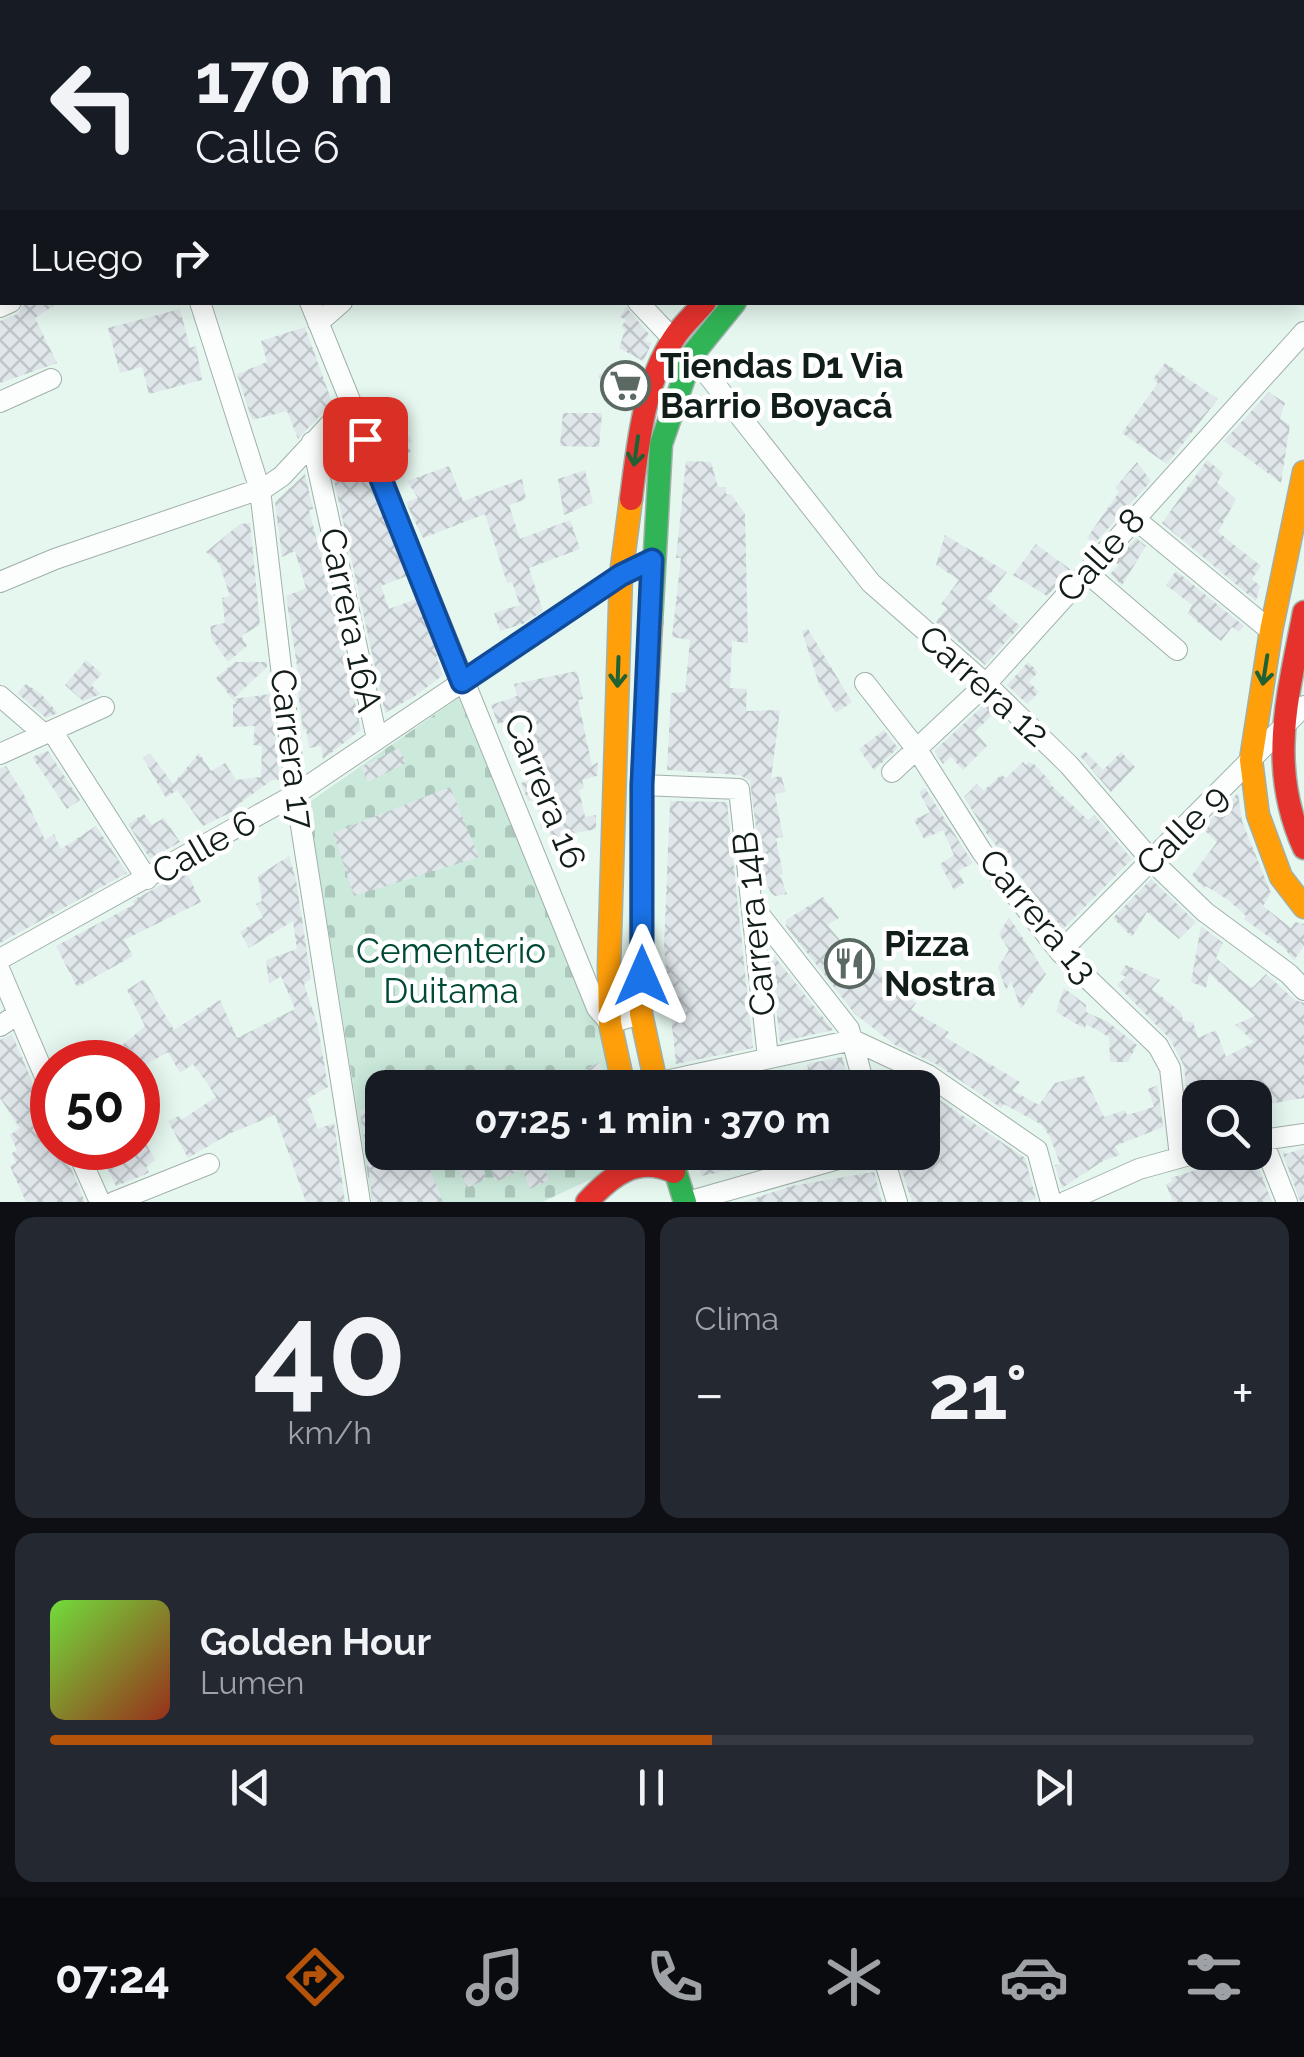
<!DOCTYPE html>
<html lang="es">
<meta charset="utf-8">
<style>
body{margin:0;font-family:Raleway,sans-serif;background:#242831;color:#f1f3f6;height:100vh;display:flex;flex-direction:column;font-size:38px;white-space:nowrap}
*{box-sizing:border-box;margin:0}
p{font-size:32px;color:#9ea1a6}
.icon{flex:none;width:55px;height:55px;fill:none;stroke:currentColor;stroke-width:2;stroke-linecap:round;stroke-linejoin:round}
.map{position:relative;height:1202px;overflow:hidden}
.drawer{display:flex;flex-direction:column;gap:15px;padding:15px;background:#0d0f14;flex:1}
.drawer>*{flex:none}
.top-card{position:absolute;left:0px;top:0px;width:1305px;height:305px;box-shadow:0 5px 25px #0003;background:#171b24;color:#f1f3f6;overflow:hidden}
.buttons{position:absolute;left:1182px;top:1080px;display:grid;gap:20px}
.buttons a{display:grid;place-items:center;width:90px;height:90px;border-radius:20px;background:#171b24;box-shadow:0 5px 25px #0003;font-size:50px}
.speed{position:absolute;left:30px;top:1040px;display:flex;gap:20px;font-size:50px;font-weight:700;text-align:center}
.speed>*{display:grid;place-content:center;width:130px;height:130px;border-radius:50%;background:#171b24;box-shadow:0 5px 25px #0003;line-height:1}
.speed .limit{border:15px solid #d22;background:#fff;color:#111}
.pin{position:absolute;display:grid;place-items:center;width:85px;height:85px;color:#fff;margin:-42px;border-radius:20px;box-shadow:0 5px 15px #0006}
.me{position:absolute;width:110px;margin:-55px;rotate:0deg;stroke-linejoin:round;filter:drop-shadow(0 0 8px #0008)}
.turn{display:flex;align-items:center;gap:35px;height:210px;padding:0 30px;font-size:45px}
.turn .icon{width:130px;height:130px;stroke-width:2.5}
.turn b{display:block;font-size:70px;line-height:85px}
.then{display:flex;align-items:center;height:95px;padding:0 30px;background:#0003;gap:20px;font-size:38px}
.big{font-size:75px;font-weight:700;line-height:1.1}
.drawer .widget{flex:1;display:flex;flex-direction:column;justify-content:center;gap:15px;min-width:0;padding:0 35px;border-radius:20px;background:#242831}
.drawer .dial{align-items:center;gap:0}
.dial b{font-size:130px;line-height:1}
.song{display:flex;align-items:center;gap:30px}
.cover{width:120px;height:120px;border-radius:15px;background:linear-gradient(135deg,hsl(100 70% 55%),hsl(10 70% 35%))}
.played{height:10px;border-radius:5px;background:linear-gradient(90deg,#b45309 55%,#363941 55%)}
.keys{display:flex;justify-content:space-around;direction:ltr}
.heat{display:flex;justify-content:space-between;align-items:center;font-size:55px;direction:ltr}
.drawer .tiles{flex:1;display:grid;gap:15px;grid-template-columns:1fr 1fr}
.widget:last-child{grid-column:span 2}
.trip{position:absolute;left:365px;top:1070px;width:575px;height:100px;border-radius:20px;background:#171b24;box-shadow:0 5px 25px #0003;font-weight:700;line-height:100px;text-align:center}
.tabs{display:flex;height:160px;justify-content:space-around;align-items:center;background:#090b0e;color:#9ea1a6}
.tabs .icon{width:70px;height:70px}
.tabs .selected{color:#b45309}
.tabs b{font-size:45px;color:#f1f3f6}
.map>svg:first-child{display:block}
</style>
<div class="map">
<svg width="1304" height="1202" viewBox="0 0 1304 1202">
<defs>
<pattern id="cemetery-stones" width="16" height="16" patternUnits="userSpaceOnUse" patternTransform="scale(2.5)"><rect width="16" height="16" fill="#cbeadc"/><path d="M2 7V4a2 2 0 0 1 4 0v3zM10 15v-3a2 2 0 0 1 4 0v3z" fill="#adc8bc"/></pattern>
<pattern id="building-cross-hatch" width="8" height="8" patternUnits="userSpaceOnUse" patternTransform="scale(2.5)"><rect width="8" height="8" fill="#e0e7eb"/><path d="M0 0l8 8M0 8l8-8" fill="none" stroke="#bfc6c9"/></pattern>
</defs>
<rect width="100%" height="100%" fill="#e5f7ef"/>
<path fill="url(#cemetery-stones)" d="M460,697L609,1055L617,1087L382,1088V1152L622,1153L611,1170L542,1202H372L308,803Z"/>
<path fill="url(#building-cross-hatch)" d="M25,302H59L35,318L57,363L0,383V321L18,314Z
M626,307L649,334L645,341L652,343L643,361L619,348L625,330L621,326L627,320L620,317Z
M180,309L190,348L196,346L202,380L149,394L142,367L120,373L108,328Z
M305,327L332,402L298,439L287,411L252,420L237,374L267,362L261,341Z
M1165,363L1218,399L1167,464L1122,433L1158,383L1153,379Z
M611,364L632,393L619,404L598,376Z
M1269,392L1285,403L1280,419L1290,425L1281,483L1224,441Z
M563,413H602L599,447L560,446Z
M399,422L412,441L406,446L411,451L394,464L379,436Z
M346,427L407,576L381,586L389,609L416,599L439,655L436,656L443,675L415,696L385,713L327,448Z
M1207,460L1223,473L1217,483L1236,499L1218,532L1261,566L1252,579L1260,586L1256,601L1162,523Z
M686,461L711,462L718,487H726V494H731L745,514L748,643L732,641L730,688L747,689L746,711L780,710L771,778L781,776L786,792L775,794L783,837L776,838L783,874L780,875L787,894L775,896L771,893L762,875L750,781L740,775L667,770L671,693L685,692L690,640L672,637L681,558H676Z
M1137,462L1151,481L1094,544L1087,538L1119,492L1115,488Z
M449,466L463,501L522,479L526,499L509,505L520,539L570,520L580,549L529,568L543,611L525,623L500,631L494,613L520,605L512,582L507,583L485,514L423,538L414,520L406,502L418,498L407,481Z
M585,470L593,503L564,515L558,479Z
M305,474L313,509L309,510L318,545L320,544L325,564H321L332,597L361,730L323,759L321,746L309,748L306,729L303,730L298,691H301L286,596L306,588L295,551L282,557L275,502Z
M250,523L260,625L241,636L247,646L228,662L212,639L210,626L225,623L222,598L230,596L219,563L206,552L240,524Z
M945,535L1007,572L987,598L1020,626L985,665L936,622L947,608L941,604L959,580L936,565Z
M1136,538L1146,546L1122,585L1110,574L1119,565L1115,562Z
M1036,544L1071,570L1047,596L1013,575Z
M1176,571L1244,626L1239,632L1232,627L1221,641L1188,614L1192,605L1166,585Z
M808,629L852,702L836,713L819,684L802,631Z
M86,660L102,674L91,685L101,694L83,701L65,685Z
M235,662H267V667L233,699L270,694L280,780H272L236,806L238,809L203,826L175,787L177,790L166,798L143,758L150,753L173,784L199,753L211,771L225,763L236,780L261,777L262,746L253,745L255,726L233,727V704H236L216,678Z
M1028,662L1038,672L1029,682L1039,692L1027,704L1007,685Z
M577,671L583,699L578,700L592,766L598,762L597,776L582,780L584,788L579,790L585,817L596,815V829L551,838L549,828L541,829L535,800L528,801L521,783L539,778L525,714L498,724L491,705L517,696L514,684Z
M26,684L41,694L58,713L46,718L17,693Z
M986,703L995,712L975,732L987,746L963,770L951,757L943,764L934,751Z
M884,730L898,748L874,770L859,749Z
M399,748L406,763L368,782L361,767Z
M48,751L80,800L67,809L32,757Z
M1085,751L1103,770L1121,752L1135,767L1111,792L1080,756Z
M1023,762L1026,765L1029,762L1034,764L1051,782L1049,783L1088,820L1094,815L1132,859L1062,930L987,834L964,797L977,784L984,790L1001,775L1006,778Z
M6,766L23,793L45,840L54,834L61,849L96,826L127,873L0,943V768Z
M450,787L479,857L354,896L333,833Z
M925,788L973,863L958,871L964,883L954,890L940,864L954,855L943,830L924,839L914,820L930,812L919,792Z
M1238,793L1242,821L1271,893L1263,906L1291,928L1295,922L1304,924V946L1294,960L1284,948L1244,919L1246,916L1228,900L1206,886L1204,888L1192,875L1217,842L1202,828Z
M670,801L727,802L753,1048L676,1064L664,948Z
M144,814L152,825L164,818L180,842L150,859L128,824Z
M289,856L296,880L311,979L304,984L318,1026L328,1087L307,1099L318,1129L334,1123L345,1202H306L275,1115L231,1133L188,1158L168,1121L179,1116L181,1120L216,1097L207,1083L193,1064L180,1073L168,1052L138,1069V1062H117L112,1054L145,1026L127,990L144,979L174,1030L220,1000L237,1038L295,1009L281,976L269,984L266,960L297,949L293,921L249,948L240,932L263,917L256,904L262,901L258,876Z
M186,871L201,902L124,940L133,956L77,987L56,946L135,904L132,901Z
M1151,879L1196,922L1179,939L1147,912L1132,937L1113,918Z
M823,897L839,918L827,925L847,948L852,944L864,960L868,957L898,997L903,993L916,1003L911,1010L949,1032L945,1037L1020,1082L1013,1091L1039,1105L1055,1083L1084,1076L1104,1117L1125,1110L1127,1115L1154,1107L1148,1089L1158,1085L1163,1127L1115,1146L1120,1155L1103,1161L1062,1188L1055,1165L1060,1164L1050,1137L1042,1125L1004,1104L1001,1108L936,1064L895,1045L855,1014L786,926V920Z
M1009,917L1046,974L1021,1009L1011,981L1006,990L998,967L1009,950L999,934Z
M1201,926L1223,943L1216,958L1239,978L1252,988L1266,974L1295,1000L1304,1003V1098L1268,1104L1261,1098H1200V1114L1189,1116L1184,1066L1170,1039L1117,985L1126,977L1120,974L1126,965L1160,980L1152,989L1181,1012L1183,1021L1193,1022L1198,1038L1216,1030L1226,1057L1254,1042L1235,1025L1255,1016L1209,973L1206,988L1191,982Z
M770,951L833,1030L780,1042Z
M1064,988L1086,1005V1012L1108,1022L1137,1045L1128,1062H1110L1109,1037L1086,1024L1085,1029L1056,1012Z
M12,1034L39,1098L52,1135V1148L63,1149L85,1202H26L10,1166L16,1163L12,1153L17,1150L10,1135L20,1128L0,1098V1040Z
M842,1057L851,1088H727L726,1082L808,1069L807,1064Z
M600,1062L606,1088H551Z
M922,1088L1025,1158L1036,1199L1025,1202H912L896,1152H922Z
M368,1107L375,1145L382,1144L386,1163L405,1154L419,1157L424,1155L443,1202H373L360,1111Z
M138,1129L155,1160L146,1167L149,1172L144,1175L116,1186L97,1148H138Z
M1304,1148V1200L1300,1201L1282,1151L1286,1154Z
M452,1152H475L486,1179L467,1188Z
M513,1152H538L549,1180L530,1189L522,1169L496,1182L488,1165Z
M697,1152H793V1158L701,1176Z
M1249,1153L1253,1154L1272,1202H1173L1166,1184L1173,1181L1171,1178Z
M874,1172L882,1202H743L792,1186Z"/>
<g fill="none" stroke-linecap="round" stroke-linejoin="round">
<defs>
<path id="street" d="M209,0L210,2
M309,0L311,2
M754,0L756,2
M261,2L266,0
M478,2L481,0
M844,2L847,0
M0,37L2,39
M0,231L2,236
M200,302L260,490L296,794L360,1202
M310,302L597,1008L610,1023L641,1014
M638,302L673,339
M0,307L11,302
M318,323L342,302
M692,355L871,583L986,684L1069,765L1152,861L1205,912L1289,974L1304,990
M0,402L51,379
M312,442L377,739
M1135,519L1271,631
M1086,572L1177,650
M0,582L55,559L266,487L282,476L350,403
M865,683L918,751L982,852L1060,952L1158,1046L1170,1068L1180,1157
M0,696L44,734
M52,731L147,879
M0,754L104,707
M892,772L986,684L1304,332
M642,785L739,789L768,1058
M755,909L849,1029L865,1088
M1060,952L1304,706
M0,959L296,794L621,575L652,560
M0,971L52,1093
M0,1026L18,1014
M853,1040L928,1075L1037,1150L1051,1202
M656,1083L853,1040
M1262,1139L1287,1202
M1255,1141L1304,1134
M76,1148L100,1202
M882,1152L897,1202
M114,1202L209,1164
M687,1202L863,1152
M1065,1202L1139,1169L1200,1152"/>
<path id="fast" d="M1075,0L1078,2
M989,2L991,0
M1302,217L1304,221
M1302,288L1304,293
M651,623L661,444L692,355L735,302
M670,1154L685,1202"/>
<path id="slow" d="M1304,472L1271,631L1251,760L1258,815L1281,877L1304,907
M651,623L642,785L641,1014L657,1088
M624,1088L610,1023L609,966L621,575L631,499"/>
<path id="jam" d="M1026,0L1029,2
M631,499C638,446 643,384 674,338C682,325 695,314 705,302
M1304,612C1288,696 1267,766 1304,848
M587,1202C612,1175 637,1155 674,1172"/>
</defs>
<use href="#street" stroke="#a2b0aa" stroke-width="22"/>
<use href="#fast" stroke="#a2b0aa" stroke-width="25"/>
<use href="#slow" stroke="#a2b0aa" stroke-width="25"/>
<use href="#jam" stroke="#a2b0aa" stroke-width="25"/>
<use href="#street" stroke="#fbfefd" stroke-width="20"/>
<use href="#fast" stroke="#30b455" stroke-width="22"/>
<use href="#slow" stroke="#ff9f0a" stroke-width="22"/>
<use href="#jam" stroke="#e5322d" stroke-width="22"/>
</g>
<defs><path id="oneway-shaft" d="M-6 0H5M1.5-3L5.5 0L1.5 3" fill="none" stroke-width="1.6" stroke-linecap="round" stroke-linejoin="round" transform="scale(2.5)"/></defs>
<g stroke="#1f6133">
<use href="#oneway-shaft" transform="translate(636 451) rotate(98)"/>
<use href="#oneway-shaft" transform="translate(1265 670) rotate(99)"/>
<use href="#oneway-shaft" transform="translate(618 672) rotate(92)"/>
</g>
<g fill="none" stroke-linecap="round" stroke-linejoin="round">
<defs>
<path id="route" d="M365,439L462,682L621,575L652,560L642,786V976"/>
</defs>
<use href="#route" stroke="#114b97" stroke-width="25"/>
<use href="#route" stroke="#1a73e8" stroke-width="18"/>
</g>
<defs>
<symbol id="supermarket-ring" viewBox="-11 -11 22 22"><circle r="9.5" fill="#fff" stroke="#5b6963" stroke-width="1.5"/><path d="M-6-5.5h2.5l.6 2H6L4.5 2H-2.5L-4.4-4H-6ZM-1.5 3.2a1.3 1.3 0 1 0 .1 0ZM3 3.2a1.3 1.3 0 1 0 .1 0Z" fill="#5b6963"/></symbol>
<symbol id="restaurant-ring" viewBox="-11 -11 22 22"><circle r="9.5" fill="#fff" stroke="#5b6963" stroke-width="1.5"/><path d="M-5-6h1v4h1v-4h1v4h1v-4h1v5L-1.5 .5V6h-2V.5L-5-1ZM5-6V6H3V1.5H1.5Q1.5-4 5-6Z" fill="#5b6963"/></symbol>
</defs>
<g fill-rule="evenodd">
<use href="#supermarket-ring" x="598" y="358" width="55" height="55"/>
<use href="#restaurant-ring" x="822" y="936" width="55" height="55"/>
</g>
<g text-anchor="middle" stroke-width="9" stroke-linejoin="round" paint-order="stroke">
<g font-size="35" font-weight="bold" fill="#111d18" stroke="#fff" text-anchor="start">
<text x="660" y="378">Tiendas D1 Via<tspan x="660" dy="40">Barrio Boyacá</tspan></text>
<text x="884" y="956">Pizza<tspan x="884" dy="40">Nostra</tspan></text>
</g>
<g font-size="35" fill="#111d18" stroke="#fff">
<text transform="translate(1101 555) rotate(-48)" y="12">Calle 8</text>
<text transform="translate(351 620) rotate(78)" y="12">Carrera 16A</text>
<text transform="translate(984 686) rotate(42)" y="12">Carrera 12</text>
<text transform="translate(292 749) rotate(83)" y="12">Carrera 17</text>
<text transform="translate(545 791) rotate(68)" y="12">Carrera 16</text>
<text transform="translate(1182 830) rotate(-45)" y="12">Calle 9</text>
<text transform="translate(204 847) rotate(-30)" y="12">Calle 6</text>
<text transform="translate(1038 916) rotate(50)" y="12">Carrera 13</text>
<text transform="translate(754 924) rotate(-96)" y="12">Carrera 14B</text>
</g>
<g font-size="35" fill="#004934" stroke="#fff">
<text x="451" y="963">Cementerio<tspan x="451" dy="40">Duitama</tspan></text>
</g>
</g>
</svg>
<div class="buttons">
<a><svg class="icon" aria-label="search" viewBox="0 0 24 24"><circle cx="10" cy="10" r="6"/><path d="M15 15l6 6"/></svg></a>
</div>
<div class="speed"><div class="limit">50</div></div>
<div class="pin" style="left:365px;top:439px;background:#d93025"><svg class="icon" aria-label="arrive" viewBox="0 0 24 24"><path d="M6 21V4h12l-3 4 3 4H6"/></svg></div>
<svg class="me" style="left:642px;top:976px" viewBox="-20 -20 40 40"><path d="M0-17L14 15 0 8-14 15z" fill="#1a73e8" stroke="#fff" stroke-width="4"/></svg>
<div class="trip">07:25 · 1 min · 370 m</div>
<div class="top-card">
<div class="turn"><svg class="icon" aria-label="left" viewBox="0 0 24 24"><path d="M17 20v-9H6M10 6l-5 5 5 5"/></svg><div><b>170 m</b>Calle 6</div></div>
<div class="then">Luego<svg class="icon" aria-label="right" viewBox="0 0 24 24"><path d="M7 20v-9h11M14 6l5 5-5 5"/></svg></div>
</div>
</div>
<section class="drawer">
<div class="tiles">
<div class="widget dial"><b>40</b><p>km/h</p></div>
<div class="widget"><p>Clima</p>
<div class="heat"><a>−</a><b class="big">21°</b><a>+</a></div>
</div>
<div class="widget">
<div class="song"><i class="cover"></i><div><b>Golden Hour</b><p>Lumen</p></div></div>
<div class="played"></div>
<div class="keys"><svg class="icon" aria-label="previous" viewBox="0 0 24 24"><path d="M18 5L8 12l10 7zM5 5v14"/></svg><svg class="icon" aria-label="pause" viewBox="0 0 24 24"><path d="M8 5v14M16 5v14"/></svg><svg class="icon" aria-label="next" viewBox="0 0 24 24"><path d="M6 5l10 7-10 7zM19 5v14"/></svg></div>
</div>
</div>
</section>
<nav class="tabs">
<b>07:24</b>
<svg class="icon selected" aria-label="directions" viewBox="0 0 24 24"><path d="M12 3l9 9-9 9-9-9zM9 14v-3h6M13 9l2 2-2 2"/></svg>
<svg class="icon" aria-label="music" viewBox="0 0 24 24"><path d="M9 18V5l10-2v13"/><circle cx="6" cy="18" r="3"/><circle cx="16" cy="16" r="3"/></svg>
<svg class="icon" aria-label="phone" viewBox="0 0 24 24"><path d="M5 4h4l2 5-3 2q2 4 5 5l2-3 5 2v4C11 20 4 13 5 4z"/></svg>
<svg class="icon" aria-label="climate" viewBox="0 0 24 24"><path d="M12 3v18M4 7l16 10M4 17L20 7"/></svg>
<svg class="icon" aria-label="car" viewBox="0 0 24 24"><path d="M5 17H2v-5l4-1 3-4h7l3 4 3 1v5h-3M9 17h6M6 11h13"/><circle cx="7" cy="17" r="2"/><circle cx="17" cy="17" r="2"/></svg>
<svg class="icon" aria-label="filters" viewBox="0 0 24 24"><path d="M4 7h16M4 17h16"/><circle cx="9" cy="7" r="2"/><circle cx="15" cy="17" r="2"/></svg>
</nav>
